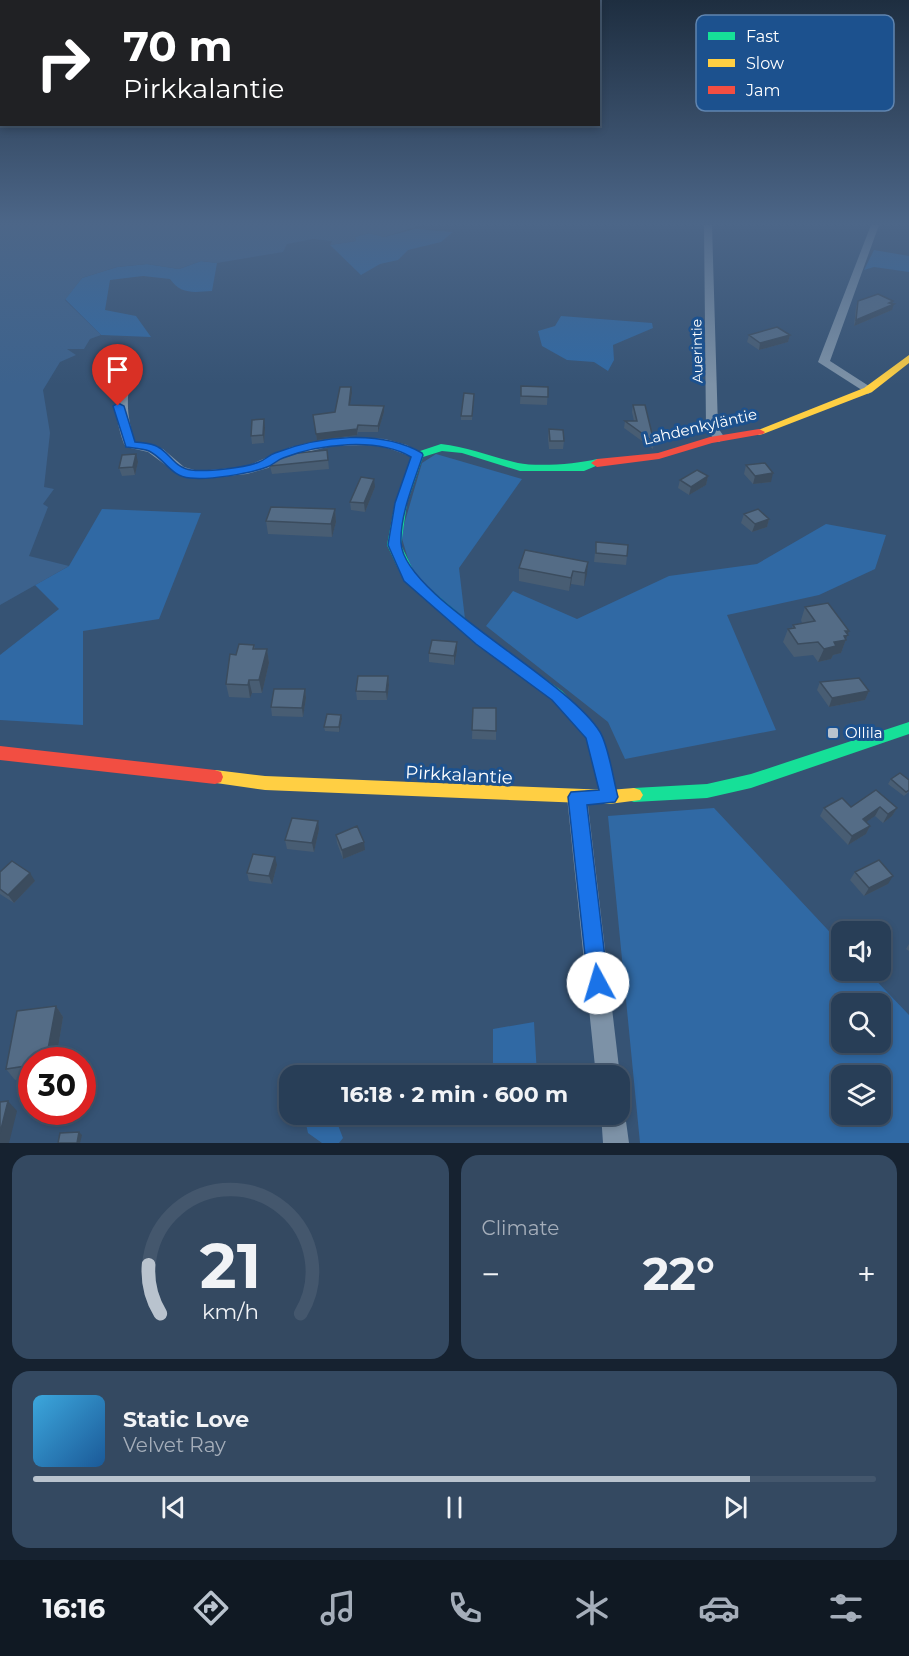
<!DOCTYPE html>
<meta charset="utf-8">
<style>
body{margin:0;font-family:Montserrat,sans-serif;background:#344961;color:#f1f3f6;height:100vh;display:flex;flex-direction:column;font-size:22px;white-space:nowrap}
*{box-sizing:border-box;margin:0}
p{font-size:20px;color:#a5aeba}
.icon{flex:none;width:33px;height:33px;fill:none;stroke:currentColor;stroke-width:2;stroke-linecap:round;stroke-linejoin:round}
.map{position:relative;height:1143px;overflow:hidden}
.details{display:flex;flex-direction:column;gap:12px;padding:12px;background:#162230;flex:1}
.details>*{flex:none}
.guide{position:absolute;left:0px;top:0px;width:600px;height:126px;box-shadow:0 3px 9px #0003,0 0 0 2px #44576d;background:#202124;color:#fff;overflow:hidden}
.fabs{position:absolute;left:831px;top:921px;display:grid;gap:12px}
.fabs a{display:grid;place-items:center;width:60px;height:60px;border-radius:12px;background:#283e57;box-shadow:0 3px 9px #0003,0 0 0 2px #44576d;font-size:30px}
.speed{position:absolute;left:18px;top:1047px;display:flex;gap:12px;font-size:30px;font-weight:700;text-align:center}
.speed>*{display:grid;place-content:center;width:78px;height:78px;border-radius:50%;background:#283e57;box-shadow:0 3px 9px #0003,0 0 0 2px #44576d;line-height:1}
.speed .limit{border:9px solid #d22;background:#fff;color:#111}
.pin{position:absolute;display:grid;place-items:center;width:51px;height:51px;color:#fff;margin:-62px -26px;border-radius:50% 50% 50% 0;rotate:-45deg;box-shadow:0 0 6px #0007}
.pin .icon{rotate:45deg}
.me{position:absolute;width:66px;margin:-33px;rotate:354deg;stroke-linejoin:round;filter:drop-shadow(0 0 4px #0008)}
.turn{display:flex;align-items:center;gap:21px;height:126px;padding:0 24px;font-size:27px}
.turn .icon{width:78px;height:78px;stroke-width:2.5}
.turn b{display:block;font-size:42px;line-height:51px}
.big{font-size:45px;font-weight:700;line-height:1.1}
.details .card{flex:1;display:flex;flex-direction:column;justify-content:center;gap:9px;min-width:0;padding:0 21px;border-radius:18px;background:#344961}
.details .dial{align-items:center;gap:0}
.dial svg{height:156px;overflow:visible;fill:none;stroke:#44576d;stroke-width:7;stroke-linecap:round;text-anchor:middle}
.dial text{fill:#f1f3f6;stroke:none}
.song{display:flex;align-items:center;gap:18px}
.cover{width:72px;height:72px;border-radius:9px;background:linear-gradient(135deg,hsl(200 70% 55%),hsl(210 70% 35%))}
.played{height:6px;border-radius:3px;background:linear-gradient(90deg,#b9c3ce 85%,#44576d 85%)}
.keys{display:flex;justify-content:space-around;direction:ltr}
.heat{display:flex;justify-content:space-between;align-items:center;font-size:33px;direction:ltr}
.details .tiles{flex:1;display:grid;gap:12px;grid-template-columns:1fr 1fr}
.card:last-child{grid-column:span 2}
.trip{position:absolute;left:279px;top:1065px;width:351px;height:60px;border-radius:18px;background:#283e57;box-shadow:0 3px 9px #0003,0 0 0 2px #44576d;font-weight:700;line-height:60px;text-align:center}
.tab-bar{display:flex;height:96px;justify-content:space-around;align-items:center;background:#101923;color:#a5aeba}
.tab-bar .icon{width:42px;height:42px}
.tab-bar .on{color:#b9c3ce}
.tab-bar b{font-size:27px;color:#f1f3f6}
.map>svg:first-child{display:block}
</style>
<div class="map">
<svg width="909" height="1143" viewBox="0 0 909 1143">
<rect width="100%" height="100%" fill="#365374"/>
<path fill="#3069a4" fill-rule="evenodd" d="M415,229L453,232L441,242L408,250L398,260L380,264L361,275L330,245L356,241L355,237L369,233L384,237Z
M874,250L909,256V272L874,267L864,270Z
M201,261L217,263L212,291C194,292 181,295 170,279L143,276L110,280L105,310L136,316L151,337L101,335L65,299L82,278L117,267L147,264L179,269Z
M561,316L652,323L653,328L613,345L614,360L608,371L594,362L567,360L542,346L538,331L555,326Z
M436,454L522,479L459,568L465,619L413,576L401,535L422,463Z
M102,509L201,513L159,619L83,631V725L0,720V655L59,609L35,585L69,566Z
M826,524L886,535L875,569L819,595L727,615L776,730L625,759L608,722L486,626L513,591L577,619L669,576L757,564Z
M714,808L841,944L842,970L867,971L909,1015V1143H640L608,816ZM842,1004H880V1042H842ZM842,1076H880V1114H842Z
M534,1022L537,1075H493V1029Z
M304,1115H334L343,1138L339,1143H322L308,1133Z"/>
<path fill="#3c628d" d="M0,225H421L384,237L369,233L355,237L356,241L330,245L332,241L313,239L287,244L283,252L217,263L201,261L179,269L147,264L117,267L82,278L65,300L101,335L90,339L84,349H67L76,355L60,362L43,390L50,433L44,487L54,489L43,504L48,507L29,556L69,566L0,605Z"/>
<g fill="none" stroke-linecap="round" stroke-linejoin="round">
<path fill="#7d92a7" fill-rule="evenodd" d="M704,225H712L718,428L725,438L719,442L715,441L706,428Z
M871,225H879L830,361L872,388V392L868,394L818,362Z
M129,364L135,367C125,394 126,414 135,442L163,449L184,467L198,471L245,467L291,447L349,437L385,439L407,445L424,455L418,459L385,447L368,445L331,446L284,458L268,468L247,474L198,479L179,475L148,452L126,447L124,444C114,416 113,395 123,367Z
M577,789L584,791L587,797L620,1076V1077L596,1076L567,797L570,791Z
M620,1104L625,1114L629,1143H603L601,1114H620Z"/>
<path fill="#16e098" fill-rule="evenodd" d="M441,444C468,447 492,457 518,463C537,467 578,464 597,459L603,463L584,471H520L462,453L442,451L423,457L407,503L401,545L417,578L486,636L562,691L599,730L618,797L615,802L609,804L603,802L586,738L552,699L476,644L404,581L387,545L395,503L414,453Z
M909,722V734L751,788L707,798L634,802L628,800L625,795L628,790L634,788L707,784L751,774Z"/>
<path fill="#ffcf43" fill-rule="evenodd" d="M909,355V363L872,392L763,434L759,435L753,432L864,388Z
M215,770L265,776L609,790L634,788L640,790L643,795L640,800L609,804L265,790L209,782L207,777L209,772Z"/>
<path fill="#f24e42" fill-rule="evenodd" d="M759,429L765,432L763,434L712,443L659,459L597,467L591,463L597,459L658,453L710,437Z
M0,746L215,770L221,772L223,777L221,782L215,784L0,760Z"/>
</g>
<path fill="#485d73" d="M858,301H893L892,310L854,326L856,307Z
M749,335H790L788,342L759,350L747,342Z
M521,386L548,387L547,405L520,404Z
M352,393L350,405L384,412L378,432H358L357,435L317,440L313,415L335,412Z
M474,394L472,420H461V416Z
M633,405L654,442L653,449L624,428L625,421H634L632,412Z
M265,428L264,443L252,444L251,436Z
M549,429L564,441L563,449H549L548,438Z
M327,450L329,469L272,474L270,466Z
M138,462L135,475L122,476L119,468Z
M746,465L771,482L753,484L744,474Z
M708,476L706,485L689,495L678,488L680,480Z
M375,487L365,512L351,510L350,502Z
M335,509L336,522L332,537L268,534L266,521Z
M744,514L769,519L767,527L752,532L741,523Z
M596,542L627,556L626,565L594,562Z
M588,562L584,586L571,584L569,591L519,581V568Z
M805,607L849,631L841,653L833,655L831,659L818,662L813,655L794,657L783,642L788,629L792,628L793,625L802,623L801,620Z
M457,642V651L454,665L429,662V653Z
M254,645L255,649H267L269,663L262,693H252L250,698L229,697L226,684L236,655Z
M388,676L389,685L387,700H357L356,691Z
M820,682L869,691L865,700L829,707L817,690Z
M305,689L306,698L303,717L272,716L271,707Z
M473,708H496V740L472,739Z
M342,719L339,732L325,731L324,727Z
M891,779L909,792L904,796L888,784Z
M851,807L897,808L892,816L883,823L875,816L866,822L870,826L866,834L848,845L820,816L824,808Z
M319,829L314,852L287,849L285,840Z
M336,835L365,850L343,859L337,843Z
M277,865L272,884L249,881L247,873Z
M0,872L35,881L14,903L0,894Z
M855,872L888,884L864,896L850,880Z
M909,944V951L906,949Z
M56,1006L63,1017L56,1060H32V1077L15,1080L6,1069Z"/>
<path fill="#3b4c5e" d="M893,301L892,305L894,304L892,310L854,326L856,320Z
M790,335L788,342L759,350L760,343Z
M351,387L352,393L349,411V405Z
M384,406V412L378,432V426Z
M264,419L265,428L264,443L263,435Z
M358,425L357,435L317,440L316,434Z
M136,454L138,462L135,475L133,467Z
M773,473L771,482L753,484L755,476Z
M708,476L706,485L689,495L691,487Z
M374,479L375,487L365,512L364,503Z
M335,509L336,522L332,537L331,524Z
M769,519L767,527L752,532L755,524Z
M588,562L587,574L584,586L585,573Z
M573,571L571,584L569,591L571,578Z
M845,631H849L841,653L833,655L831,659L818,662L824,649L834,642Z
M457,642V651L454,665V656Z
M267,649L269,663L262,693L259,680Z
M388,676L389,685L387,700L386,692Z
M249,680L252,693L250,698L248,685Z
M305,689L306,698L303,717L302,708Z
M869,691L865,700L829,707L832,698Z
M341,715L342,719L339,732V727Z
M880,807L875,816L859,827L863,819Z
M897,808L892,816L883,823L888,814Z
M318,821L319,829L314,852L312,843Z
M870,826L866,834L848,845L852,836Z
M364,842L365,850L343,859L342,850Z
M275,857L277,865L272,884L269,876Z
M30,873L35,881L14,903L8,895Z
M893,876L888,884L864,896L869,888Z
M56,1006L63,1017L56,1060H46Z
M8,1101L17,1111L9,1143H0V1133Z
M79,1132L82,1135L80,1143H77Z"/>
<path fill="#546c86" stroke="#3b4c5e" stroke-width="1.5" d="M878,294L893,301L889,303L894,304L856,320L858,301Z
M777,327L790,335L760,343L749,335Z
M521,386L548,387V397L521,396Z
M340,387H351L349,405L384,406L378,426L358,425L357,429L316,434L313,415L335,412Z
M464,393L474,394L472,416H461Z
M633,405H645L654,442L625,421H637Z
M264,419L263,435L251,436L252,420Z
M549,429L563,430L564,441H550Z
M327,450L328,460L270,466V460L279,455Z
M136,454L133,467L119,468L122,455Z
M765,463L773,473L755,476L746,465Z
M697,470L708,476L691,487L680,480Z
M361,477L374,479L364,503L350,502Z
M271,507L335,509L331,524L266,521Z
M758,509L769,519L755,524L744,514Z
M596,542L628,545L627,556L596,553Z
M525,550L588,562L585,573L573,571L571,578L519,568Z
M828,603L849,631H845L848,635L844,636L846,640L834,642L836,646L824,649L818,642L798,644L788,629L795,628L793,625L815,621L805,607Z
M432,640L457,642L454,656L429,653Z
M239,644L254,645L253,649H267L259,680H249L248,685L226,684L230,654L236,655Z
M358,676H388L386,692L356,691Z
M859,678L869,691L832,698L820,682Z
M274,689H305L302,708L271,707Z
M473,708H496V731L472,730Z
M327,714L341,715L339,727H324Z
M900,773L909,780V790L906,792L891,779Z
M876,790L897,808L888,814L880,807L863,819L870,826L852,836L824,808L842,798L851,807Z
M292,818L318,821L312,843L285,840Z
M357,826L364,842L342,850L336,835Z
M253,854L275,857L269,876L247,873Z
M879,860L893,876L869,888L855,872Z
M12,861L30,873L8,895L0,889V872Z
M56,1006L46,1060H32V1065L6,1069L17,1011Z
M8,1101L0,1133V1102Z
M79,1132L77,1143H58L60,1133Z"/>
<linearGradient id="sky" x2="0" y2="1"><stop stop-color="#1e2e40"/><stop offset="0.58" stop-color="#4c6688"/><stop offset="1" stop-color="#4c6688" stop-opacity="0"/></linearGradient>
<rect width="909" height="385" fill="url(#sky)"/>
<path fill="#1a73e8" stroke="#114b97" stroke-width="1.5" d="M118,403L124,406L135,442C142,443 152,443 158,447C170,453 176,469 191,470C206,472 245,468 259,462C265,460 269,455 275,453C319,436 380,429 422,453L423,455C414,482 400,514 401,543C404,597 566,677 600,732C609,747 613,779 618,797L615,802L587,805L608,983L605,990L598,993L591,990L588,983L568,797L571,792L599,790L586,738L552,700L476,644L404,581L388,545L395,503L411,457C377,437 319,444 283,458C277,460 273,465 267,467C249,474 209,480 190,478C170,476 165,459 149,451C142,448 133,448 126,447L113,406Z"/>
<rect fill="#b9c3ce" stroke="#1c518e" stroke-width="2" x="827" y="727" width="12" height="12" rx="3"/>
<g text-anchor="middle" stroke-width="6" stroke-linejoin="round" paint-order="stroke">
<g font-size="14" fill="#fff" stroke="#1c518e">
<text transform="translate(697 351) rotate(-91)" y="5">Auerintie</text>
</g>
<g font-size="15" fill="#fff" stroke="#1c518e">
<text transform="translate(700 427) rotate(-13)" y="5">Lahdenkyläntie</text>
</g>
<g font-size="15" fill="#fff" stroke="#1c518e" text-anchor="start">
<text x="845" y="738">Ollila</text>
</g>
<g font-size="18" fill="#fff" stroke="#1c518e">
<text transform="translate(459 775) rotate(3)" y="6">Pirkkalantie</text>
</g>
</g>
<rect x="696" y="15" width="198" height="96" rx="9" fill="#1c518e" stroke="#6085b0" stroke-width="1.5"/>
<rect x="708" y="32" width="27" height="8" fill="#16e098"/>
<rect x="708" y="59" width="27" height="8" fill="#ffcf43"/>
<rect x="708" y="86" width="27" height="8" fill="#f24e42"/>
<g font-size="16" fill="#fff">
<text x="746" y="42">Fast</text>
<text x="746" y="69">Slow</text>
<text x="746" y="96">Jam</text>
</g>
</svg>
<div class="fabs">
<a><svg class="icon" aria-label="sound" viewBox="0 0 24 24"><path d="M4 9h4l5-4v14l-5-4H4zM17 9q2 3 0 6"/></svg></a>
<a><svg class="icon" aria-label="search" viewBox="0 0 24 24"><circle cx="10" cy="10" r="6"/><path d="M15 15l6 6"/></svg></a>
<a><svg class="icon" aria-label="layers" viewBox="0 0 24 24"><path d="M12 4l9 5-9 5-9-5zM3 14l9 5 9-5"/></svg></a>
</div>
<div class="speed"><div class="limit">30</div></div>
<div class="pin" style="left:118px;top:406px;background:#d93025"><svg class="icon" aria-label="arrive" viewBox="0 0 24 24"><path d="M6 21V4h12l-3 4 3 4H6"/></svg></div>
<svg class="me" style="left:598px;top:983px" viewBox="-20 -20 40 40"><circle r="19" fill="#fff"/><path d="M0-13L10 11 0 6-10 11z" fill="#1a73e8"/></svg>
<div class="trip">16:18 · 2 min · 600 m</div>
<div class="guide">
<div class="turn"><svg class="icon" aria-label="right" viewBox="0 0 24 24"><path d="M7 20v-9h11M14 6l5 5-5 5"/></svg><div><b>70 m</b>Pirkkalantie</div></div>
</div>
</div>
<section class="details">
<div class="tiles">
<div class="card dial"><svg viewBox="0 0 100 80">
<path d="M14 69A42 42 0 1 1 86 69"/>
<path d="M14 69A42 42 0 0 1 8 44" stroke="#b9c3ce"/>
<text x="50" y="56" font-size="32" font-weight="700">21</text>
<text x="50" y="72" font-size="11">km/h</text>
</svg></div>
<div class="card"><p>Climate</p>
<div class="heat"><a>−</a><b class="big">22°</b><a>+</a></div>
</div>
<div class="card">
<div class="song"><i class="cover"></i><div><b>Static Love</b><p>Velvet Ray</p></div></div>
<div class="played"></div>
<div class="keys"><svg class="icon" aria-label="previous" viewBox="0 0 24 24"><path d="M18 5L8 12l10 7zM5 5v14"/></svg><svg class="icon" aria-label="pause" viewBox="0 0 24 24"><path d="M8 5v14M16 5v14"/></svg><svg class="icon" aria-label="next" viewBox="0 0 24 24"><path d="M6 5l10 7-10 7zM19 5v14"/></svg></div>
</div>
</div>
</section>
<nav class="tab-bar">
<b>16:16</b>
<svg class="icon on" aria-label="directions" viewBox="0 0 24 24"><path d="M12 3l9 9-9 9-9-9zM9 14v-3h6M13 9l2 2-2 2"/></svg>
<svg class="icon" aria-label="music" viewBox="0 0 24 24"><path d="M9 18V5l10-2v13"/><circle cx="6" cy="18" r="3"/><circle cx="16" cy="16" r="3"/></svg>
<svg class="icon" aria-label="phone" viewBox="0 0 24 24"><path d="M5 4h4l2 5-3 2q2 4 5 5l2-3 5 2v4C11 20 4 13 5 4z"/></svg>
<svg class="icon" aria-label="climate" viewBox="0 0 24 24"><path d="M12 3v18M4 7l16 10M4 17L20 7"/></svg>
<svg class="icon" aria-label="car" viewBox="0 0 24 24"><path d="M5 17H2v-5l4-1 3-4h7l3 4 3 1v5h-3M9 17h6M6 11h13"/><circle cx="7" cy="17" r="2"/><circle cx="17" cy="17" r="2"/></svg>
<svg class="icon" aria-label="filters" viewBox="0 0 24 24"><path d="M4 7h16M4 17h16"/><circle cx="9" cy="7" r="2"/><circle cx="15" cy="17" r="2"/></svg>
</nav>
